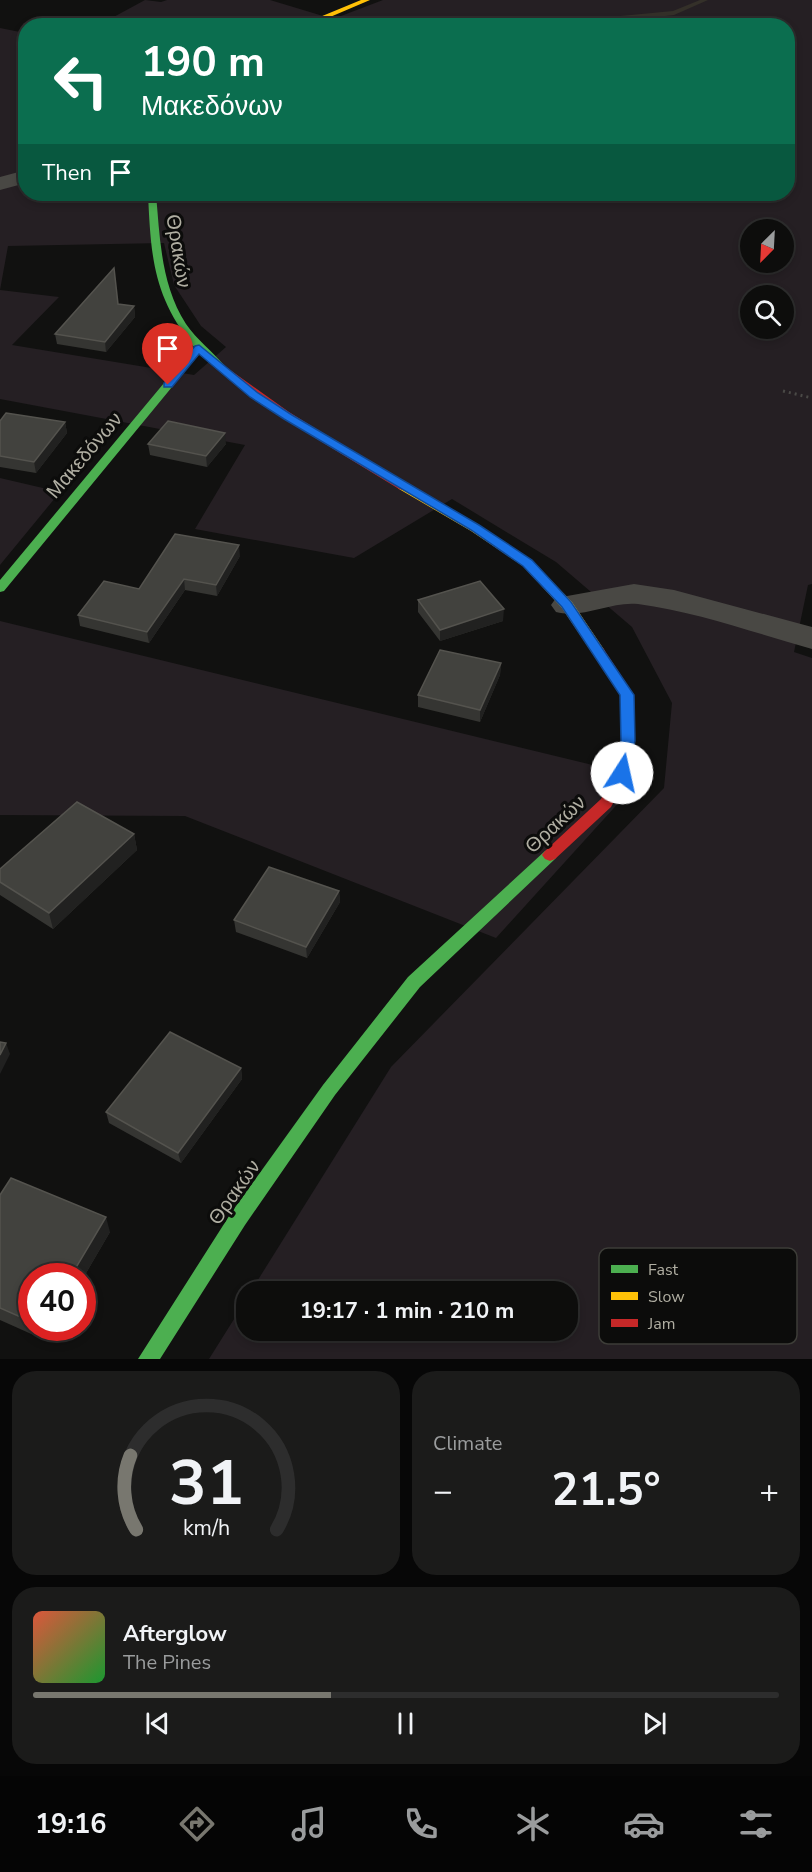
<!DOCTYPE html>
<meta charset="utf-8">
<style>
body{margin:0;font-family:"Nunito Sans",sans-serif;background:#1b1b1a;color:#f1f3f6;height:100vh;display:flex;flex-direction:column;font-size:22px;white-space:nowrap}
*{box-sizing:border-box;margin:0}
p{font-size:20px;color:#9a9c9d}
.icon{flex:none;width:33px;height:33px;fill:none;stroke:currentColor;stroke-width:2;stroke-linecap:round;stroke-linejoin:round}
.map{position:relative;height:1359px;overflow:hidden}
.side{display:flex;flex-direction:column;gap:12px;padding:12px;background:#070707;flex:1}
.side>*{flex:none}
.guide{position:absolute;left:18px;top:18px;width:777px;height:183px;border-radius:24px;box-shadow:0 3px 9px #0003,0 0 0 2px #2d2d2d;background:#0b6e4f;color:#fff;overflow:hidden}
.needle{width:39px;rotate:204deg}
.buttons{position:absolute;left:740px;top:219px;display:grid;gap:12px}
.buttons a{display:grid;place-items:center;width:54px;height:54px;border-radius:50%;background:#0d0d0c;box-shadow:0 3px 9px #0003,0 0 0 2px #2d2d2d;font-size:30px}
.speed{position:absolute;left:18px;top:1263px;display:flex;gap:12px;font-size:30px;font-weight:700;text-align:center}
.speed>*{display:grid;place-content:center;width:78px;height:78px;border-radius:50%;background:#0d0d0c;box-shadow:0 3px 9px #0003,0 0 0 2px #2d2d2d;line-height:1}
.speed .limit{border:9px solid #d22;background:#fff;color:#111}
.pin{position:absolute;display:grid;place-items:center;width:51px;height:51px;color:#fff;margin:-62px -26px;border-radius:50% 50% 50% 0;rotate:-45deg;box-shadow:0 0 6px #0007}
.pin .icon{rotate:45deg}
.me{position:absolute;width:66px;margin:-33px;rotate:10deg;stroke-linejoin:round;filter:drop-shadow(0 0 4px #0008)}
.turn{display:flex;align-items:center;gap:21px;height:126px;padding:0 24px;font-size:27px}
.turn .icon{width:78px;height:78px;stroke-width:2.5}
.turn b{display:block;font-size:42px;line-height:51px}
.then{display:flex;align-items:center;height:57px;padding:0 24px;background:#0003;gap:12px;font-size:22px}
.big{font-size:45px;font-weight:700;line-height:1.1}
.side .tile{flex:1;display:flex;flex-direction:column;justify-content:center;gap:9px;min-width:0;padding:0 21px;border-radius:24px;background:#1b1b1a}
.side .dial{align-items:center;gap:0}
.dial svg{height:156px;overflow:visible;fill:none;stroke:#2d2d2d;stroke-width:7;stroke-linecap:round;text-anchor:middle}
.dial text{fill:#f1f3f6;stroke:none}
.song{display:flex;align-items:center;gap:18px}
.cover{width:72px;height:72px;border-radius:9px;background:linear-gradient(135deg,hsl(10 70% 55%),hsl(130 70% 35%))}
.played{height:6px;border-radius:3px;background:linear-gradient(90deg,#78776f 40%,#2d2d2d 40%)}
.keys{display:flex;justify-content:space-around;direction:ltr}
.heat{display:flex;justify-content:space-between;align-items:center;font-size:33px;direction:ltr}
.side .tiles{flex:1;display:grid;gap:12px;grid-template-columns:1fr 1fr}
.tile:last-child{grid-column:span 2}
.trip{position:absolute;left:236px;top:1281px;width:342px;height:60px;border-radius:24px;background:#0d0d0c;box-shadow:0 3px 9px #0003,0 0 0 2px #2d2d2d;font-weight:700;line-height:60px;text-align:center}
.dock{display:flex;height:96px;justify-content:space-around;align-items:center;background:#050505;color:#9a9c9d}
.dock .icon{width:42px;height:42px}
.dock .on{color:#78776f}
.dock b{font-size:27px;color:#f1f3f6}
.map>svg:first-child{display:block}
</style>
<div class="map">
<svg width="812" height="1359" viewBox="0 0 812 1359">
<rect width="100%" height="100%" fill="#111110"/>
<path fill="#251f23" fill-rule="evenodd" d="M145,0L161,2L167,0H270L333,19L383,0H812V584L808,585L794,652L812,658V1359H209L246,1300V1330H567V1292L251,1291L391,1067L664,788L672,703L632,627L556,562L452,499L354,558L195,529L245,445L0,399V28L25,33L26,194H788V26H231L205,18L186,25L139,26L110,19ZM750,230H783V262H750ZM164,243L174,285L201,326L226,347L194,375L12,345L59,297L0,290L8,246ZM750,296H783V328H750Z
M0,478L60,492L0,565Z
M0,621L642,777L496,938L185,816L0,815Z"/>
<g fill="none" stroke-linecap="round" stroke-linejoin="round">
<path fill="#343029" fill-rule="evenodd" d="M700,0H708L674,15L578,26L610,17L673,11Z"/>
<path stroke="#4a4946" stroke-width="3" stroke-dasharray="2 4" stroke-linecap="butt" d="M783,391L812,398"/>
<path fill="#494844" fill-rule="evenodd" d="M26,170V183L0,190V177Z
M634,584L674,590L812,627V649C755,633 697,612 638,604C611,601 583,619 556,612L551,605L556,598Z"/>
<path fill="#4caf50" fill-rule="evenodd" d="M148,194H156C160,239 161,285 186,324C197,340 212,351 224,365L219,368L200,353L4,591L0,592V580L194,347C153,296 151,257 148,194Z
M550,849L555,851L558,855L555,859L420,987L335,1095L245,1225L160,1359H138L231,1213L323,1085L408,977L545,851Z"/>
<path fill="#ffc107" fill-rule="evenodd" d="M361,0H370L309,26H298Z
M403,484L479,525L531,560L572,602L605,651L603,654H593L562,608L523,566L471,531L399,489L397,487Z"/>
<path fill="#c62828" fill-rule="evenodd" d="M219,362L289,412L409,487L403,490L399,489L281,417L215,367L214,365Z
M598,647L603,648L634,695L635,741L629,773L611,807L555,859L550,861L545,859L542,855L545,851L601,799L615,773L621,741L620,695L591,651Z"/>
</g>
<path fill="#353532" d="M118,304L134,306L135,317L106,352L57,344L55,334Z
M0,421L65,422L67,433L36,473L0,467Z
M148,444H226L207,467L150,455Z
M240,556L217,596L185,590L149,643L80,626L78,615L139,589Z
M418,600L503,621L440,641L418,612Z
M501,663L500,675L480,722L418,707V695Z
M134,834L137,850L53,929L0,895V869Z
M339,891L340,902L307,958L236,932L234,920Z
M241,1068L242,1079L181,1163L109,1123L106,1112Z
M0,1195L110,1232L82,1280V1276H32V1328H54L47,1341L0,1320Z"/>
<path fill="#212120" d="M134,306L135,317L106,352L105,342Z
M65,422L67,433L36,473L34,462Z
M225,433L226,444L207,467L206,456Z
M239,545L240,556L217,596L216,585Z
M184,579L185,590L149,643L147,632Z
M504,609L503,621L440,641V630Z
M501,663L500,675L480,722V710Z
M134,834L137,850L53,929L49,913Z
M339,891L340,902L307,958L306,947Z
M6,1043L10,1054L0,1074V1055Z
M241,1068L242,1079L181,1163L178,1153Z
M106,1217L110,1232L82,1280V1276H71Z
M42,1328H54L47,1341Z"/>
<path fill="#42423e" stroke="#54534e" stroke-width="1.5" d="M114,268L118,304L134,306L105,342L55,334Z
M6,413L65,422L34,462L0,456V421Z
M168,421L225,433L206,456L148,444Z
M175,534L239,545L216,585L184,579L147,632L78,615L104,581L139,589Z
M480,581L504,609L440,630L418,600Z
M440,650L501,663L480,710L418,695Z
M77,802L134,834L49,913L0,882V869Z
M269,867L339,891L306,947L234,920Z
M170,1032L241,1068L178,1153L106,1112Z
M0,1042L6,1043L0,1055Z
M11,1178L106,1217L71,1276H32V1322L0,1308V1195Z"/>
<path fill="#1a73e8" stroke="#114b97" stroke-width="1.5" d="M199,345L258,393L292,415L479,525L532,560L571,602L634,695L635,741L627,777H617L615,773L621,741L620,695L562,607L523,566L471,530L284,419L250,397L199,354L172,387H164V383L195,346Z"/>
<g text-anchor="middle" stroke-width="6" stroke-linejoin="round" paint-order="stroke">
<g font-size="20" fill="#b0aea2" stroke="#0c0c0b">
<text transform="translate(179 251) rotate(81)" y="7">Θρακών</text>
<text transform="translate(84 455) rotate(-50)" y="7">Μακεδόνων</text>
<text transform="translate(555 824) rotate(-43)" y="7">Θρακών</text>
<text transform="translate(234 1192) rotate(-55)" y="7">Θρακών</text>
</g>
</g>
<rect x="599" y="1248" width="198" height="96" rx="9" fill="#0c0c0b" stroke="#3d3d38" stroke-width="1.5"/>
<rect x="611" y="1265" width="27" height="8" fill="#4caf50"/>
<rect x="611" y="1292" width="27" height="8" fill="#ffc107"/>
<rect x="611" y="1319" width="27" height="8" fill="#c62828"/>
<g font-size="16" fill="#b0aea2">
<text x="648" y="1275">Fast</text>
<text x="648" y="1302">Slow</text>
<text x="648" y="1329">Jam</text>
</g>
</svg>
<div class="buttons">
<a><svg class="needle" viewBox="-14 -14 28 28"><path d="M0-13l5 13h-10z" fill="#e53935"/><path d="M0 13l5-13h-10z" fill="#9a9c9d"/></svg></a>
<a><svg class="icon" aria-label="search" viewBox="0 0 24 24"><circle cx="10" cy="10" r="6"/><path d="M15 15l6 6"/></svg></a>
</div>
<div class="speed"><div class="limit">40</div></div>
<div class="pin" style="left:168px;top:385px;background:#d93025"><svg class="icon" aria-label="arrive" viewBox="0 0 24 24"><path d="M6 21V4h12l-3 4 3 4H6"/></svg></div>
<svg class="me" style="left:622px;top:773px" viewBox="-20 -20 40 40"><circle r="19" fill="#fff"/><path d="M0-13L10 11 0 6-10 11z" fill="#1a73e8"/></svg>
<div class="trip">19:17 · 1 min · 210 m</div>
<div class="guide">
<div class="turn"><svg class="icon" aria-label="left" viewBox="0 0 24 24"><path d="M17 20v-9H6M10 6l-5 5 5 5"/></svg><div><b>190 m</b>Μακεδόνων</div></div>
<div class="then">Then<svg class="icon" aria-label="arrive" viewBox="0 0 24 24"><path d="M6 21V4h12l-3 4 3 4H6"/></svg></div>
</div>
</div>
<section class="side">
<div class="tiles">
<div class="tile dial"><svg viewBox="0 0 100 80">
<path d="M14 69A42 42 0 1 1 86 69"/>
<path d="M14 69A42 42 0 0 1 11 31" stroke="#78776f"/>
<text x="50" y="56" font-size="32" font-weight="700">31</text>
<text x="50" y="72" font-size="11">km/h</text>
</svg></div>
<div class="tile"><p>Climate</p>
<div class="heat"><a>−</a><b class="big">21.5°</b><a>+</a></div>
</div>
<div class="tile">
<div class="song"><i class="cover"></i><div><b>Afterglow</b><p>The Pines</p></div></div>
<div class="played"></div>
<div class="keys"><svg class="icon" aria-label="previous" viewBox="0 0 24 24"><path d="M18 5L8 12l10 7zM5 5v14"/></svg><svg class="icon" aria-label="pause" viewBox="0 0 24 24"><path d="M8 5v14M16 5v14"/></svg><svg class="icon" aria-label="next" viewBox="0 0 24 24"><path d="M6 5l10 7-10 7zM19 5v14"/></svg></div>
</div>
</div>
</section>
<nav class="dock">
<b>19:16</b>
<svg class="icon on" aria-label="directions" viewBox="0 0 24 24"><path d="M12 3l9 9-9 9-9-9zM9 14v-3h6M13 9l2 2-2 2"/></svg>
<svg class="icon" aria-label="music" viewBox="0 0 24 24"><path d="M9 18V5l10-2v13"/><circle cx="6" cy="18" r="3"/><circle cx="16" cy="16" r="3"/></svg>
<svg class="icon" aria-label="phone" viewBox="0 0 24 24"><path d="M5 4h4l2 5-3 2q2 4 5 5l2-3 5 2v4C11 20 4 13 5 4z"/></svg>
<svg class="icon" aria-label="climate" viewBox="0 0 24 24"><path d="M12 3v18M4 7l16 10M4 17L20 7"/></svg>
<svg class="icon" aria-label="car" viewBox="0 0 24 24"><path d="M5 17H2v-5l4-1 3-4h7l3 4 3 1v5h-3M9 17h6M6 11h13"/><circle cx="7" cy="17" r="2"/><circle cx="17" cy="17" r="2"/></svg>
<svg class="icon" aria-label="filters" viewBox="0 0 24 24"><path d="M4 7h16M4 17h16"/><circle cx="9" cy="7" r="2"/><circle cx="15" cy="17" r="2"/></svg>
</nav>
